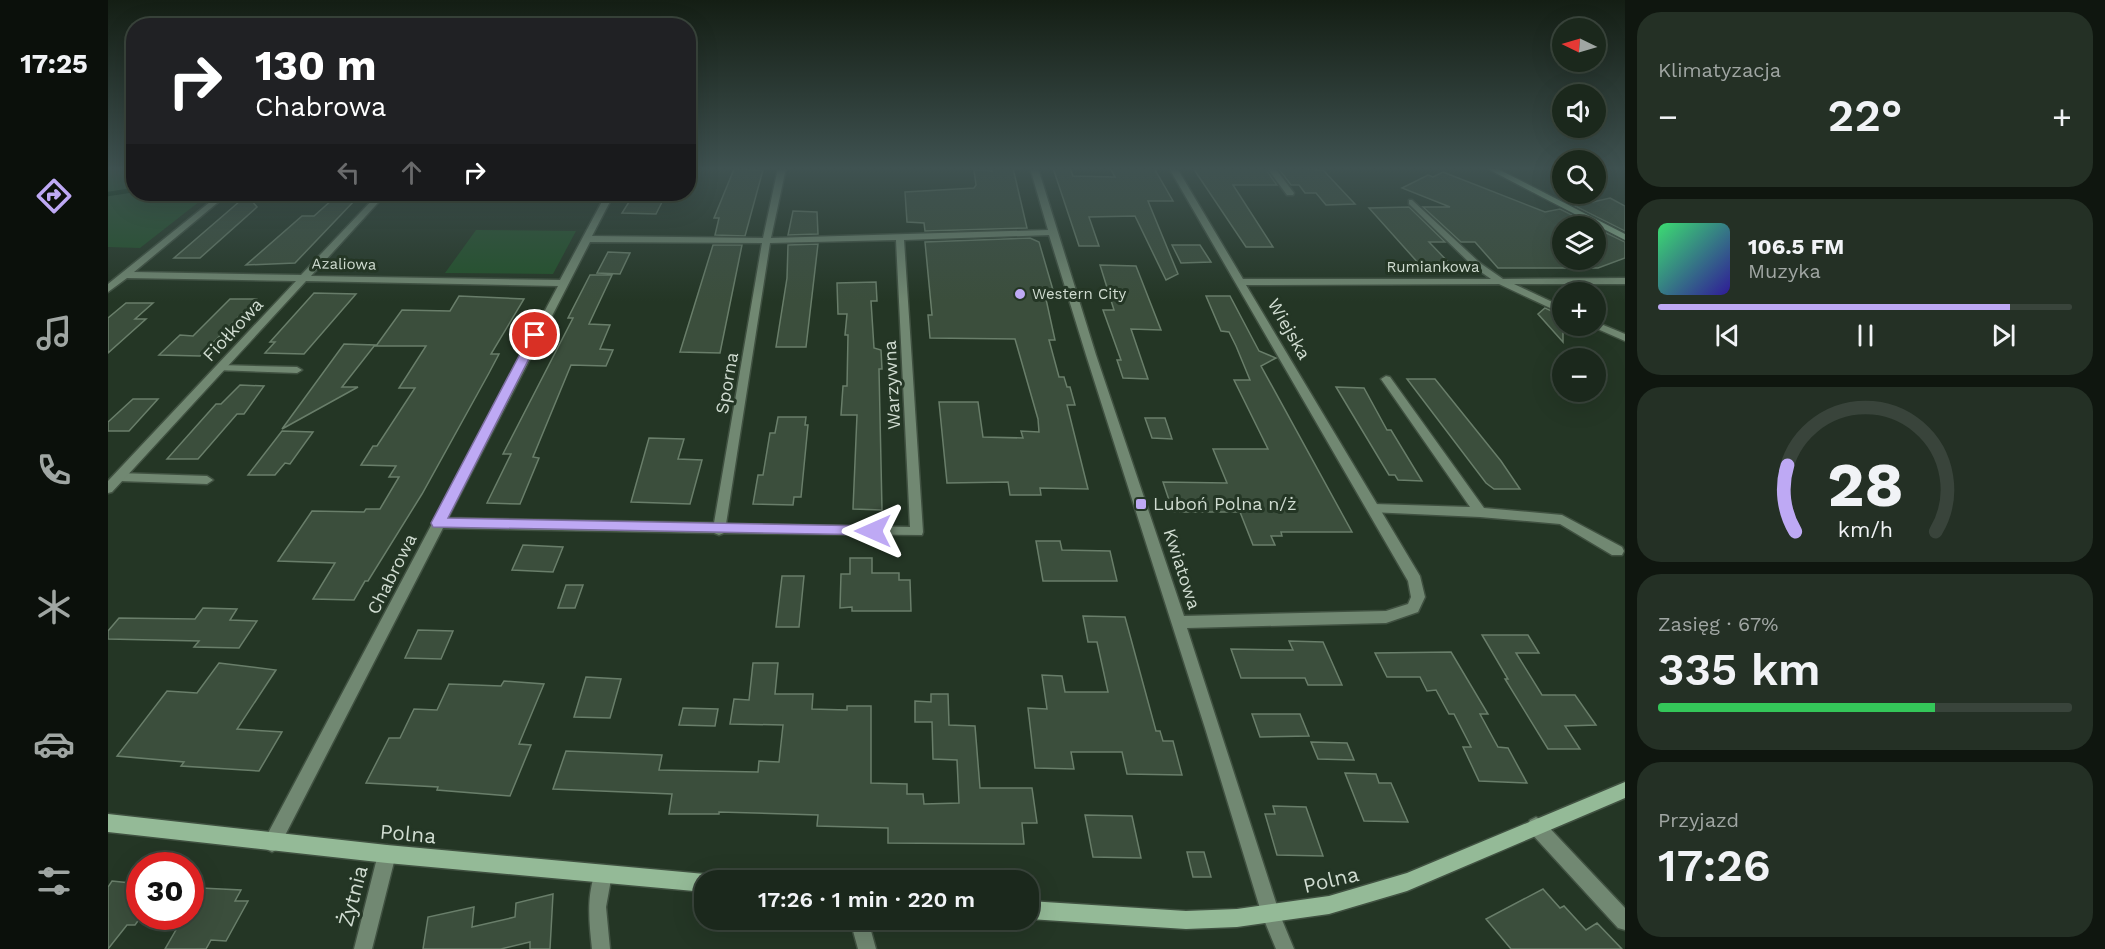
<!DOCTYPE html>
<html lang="pl">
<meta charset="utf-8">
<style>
body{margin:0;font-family:"Work Sans",sans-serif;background:#243025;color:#f1f3f6;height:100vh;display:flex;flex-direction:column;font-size:22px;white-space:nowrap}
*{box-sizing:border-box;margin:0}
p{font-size:20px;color:#a0a6a3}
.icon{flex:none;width:33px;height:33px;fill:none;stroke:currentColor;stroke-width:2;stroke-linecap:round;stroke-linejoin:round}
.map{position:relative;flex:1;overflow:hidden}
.panel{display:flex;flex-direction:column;gap:12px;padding:12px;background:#0f160f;width:480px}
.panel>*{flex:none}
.top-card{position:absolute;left:18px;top:18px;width:570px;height:183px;border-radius:24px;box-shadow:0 6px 24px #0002,0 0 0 2px #39443b;background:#202124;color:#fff;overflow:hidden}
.needle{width:39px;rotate:275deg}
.tools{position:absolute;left:1444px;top:18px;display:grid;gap:12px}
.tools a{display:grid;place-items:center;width:54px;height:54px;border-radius:50%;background:#1b281c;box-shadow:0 6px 24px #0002,0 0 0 2px #39443b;font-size:30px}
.speed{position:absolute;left:18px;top:852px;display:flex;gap:12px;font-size:30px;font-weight:700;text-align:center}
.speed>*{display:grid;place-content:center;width:78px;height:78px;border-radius:50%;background:#1b281c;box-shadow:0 6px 24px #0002,0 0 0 2px #39443b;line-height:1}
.speed .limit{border:9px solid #d22;background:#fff;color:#111}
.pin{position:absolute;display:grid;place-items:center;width:51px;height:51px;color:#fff;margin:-26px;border:3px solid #fff;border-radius:50%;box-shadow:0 2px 6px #0007}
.me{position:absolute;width:66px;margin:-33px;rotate:270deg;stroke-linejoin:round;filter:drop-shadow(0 0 4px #0008)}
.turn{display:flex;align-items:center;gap:21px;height:126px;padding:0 30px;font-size:27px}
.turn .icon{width:78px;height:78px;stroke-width:2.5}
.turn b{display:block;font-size:42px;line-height:51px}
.lanes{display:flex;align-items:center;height:57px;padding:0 30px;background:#0003;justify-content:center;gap:30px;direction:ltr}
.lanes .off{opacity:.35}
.big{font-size:45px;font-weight:600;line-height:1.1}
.panel .card{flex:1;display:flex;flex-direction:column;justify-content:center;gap:9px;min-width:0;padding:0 21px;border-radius:24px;background:#243025}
.panel .dial{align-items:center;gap:0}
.dial svg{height:156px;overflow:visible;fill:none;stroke:#39443b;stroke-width:7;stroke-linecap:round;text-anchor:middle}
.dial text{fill:#f1f3f6;stroke:none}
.song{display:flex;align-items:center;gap:18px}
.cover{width:72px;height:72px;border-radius:9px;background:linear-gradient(135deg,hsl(140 70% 55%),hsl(250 70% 35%))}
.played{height:6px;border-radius:3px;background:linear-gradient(90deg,#bea9f4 85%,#39443b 85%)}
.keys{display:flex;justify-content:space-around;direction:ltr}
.heat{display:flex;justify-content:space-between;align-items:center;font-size:33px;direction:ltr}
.charge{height:9px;border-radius:4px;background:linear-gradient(90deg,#34c759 67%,#39443b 0)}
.trip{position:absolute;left:586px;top:870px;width:345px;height:60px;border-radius:24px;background:#1b281c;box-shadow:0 6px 24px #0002,0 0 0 2px #39443b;font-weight:600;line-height:60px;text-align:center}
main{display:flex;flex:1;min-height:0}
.tab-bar{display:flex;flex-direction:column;width:108px;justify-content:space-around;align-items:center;background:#0b100b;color:#a0a6a3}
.tab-bar .icon{width:42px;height:42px}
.tab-bar .on{color:#bea9f4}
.tab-bar b{font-size:27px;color:#f1f3f6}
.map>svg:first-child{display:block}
</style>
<main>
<nav class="tab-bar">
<b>17:25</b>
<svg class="icon on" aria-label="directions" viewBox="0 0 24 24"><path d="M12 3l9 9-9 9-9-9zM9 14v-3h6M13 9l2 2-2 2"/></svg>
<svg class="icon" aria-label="music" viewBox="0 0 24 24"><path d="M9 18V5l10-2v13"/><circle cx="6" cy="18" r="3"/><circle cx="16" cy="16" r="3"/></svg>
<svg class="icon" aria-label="phone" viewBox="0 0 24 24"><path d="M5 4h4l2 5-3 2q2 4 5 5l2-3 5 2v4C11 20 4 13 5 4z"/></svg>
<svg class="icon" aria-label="climate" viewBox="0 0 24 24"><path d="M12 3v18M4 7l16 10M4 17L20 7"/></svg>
<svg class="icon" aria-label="car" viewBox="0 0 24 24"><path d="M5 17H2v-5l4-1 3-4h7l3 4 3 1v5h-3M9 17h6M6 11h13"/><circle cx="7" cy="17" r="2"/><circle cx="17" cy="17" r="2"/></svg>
<svg class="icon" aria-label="filters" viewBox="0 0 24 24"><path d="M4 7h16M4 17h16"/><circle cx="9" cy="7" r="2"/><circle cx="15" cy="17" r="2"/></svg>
</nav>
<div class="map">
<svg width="1517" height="949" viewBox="0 0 1517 949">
<rect width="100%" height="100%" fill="#243625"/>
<path fill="#22522a" d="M0,168H25L26,194H101L32,248L0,247Z
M368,230L468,231L445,274L337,273Z"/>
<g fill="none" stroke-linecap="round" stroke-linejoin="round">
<path stroke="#002b08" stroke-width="4.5" d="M0,194L26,190"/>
</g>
<path fill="#3b4e3c" stroke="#697e6a" stroke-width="1.5" d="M884,168H905L919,228L817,231L816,223L799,222L797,192L866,188L868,185L866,170L884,171Z
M945,168H962L965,176L1007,177L1002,168H1046L1065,201H1040L1070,274L1058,280L1027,216L981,217L991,246H971Z
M1085,168H1157L1169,185H1125L1165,247H1138Z
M1170,168L1215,170L1247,204L1218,205L1208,193H1197L1191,185H1183Z
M626,169L655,170L637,236L607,235L611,218H606Z
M1335,172L1437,212L1452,209L1486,226H1455V260H1488V228L1517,242V258L1490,268H1390L1367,242H1353L1315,207H1342L1294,188L1320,175L1325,177Z
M526,194H558L548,214L514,213Z
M139,195L149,207L92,258H66Z
M1502,198L1517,206V231L1467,206Z
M225,199H248L187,263L138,265L194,216H206Z
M1301,207L1337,242H1321L1344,266L1312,265L1261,208Z
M685,211L709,212L710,234L680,235Z
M922,238L931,242L945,290H936L947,340H941L951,377H956L959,387H962L967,405H959L980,489L932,488L933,495H902L900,482L839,483L831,402H870L875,437L915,438L913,431L931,432L930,419L907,339L822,338L820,315H824L817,242Z
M710,244L698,347H668L679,278L680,245Z
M605,245H634L612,353L572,352Z
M1064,245H1092L1103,262L1073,263Z
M500,252L522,253L512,274L489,273Z
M992,265L1028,266L1053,330L1023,329L1040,379L1015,378L1009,360H1013L995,310H1006Z
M482,275H504L481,324L502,325L492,349L505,350L498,366L463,365L425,457L431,458L412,504L379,503L403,454H395L465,318H460Z
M768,282L769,301H763L766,348L773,350L774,369H771L774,510L745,509L749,415H733L735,386H739L740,335H737L739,314H730L729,283Z
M206,293L248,294L196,354L157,353L167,342H162Z
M351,296L416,299L383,354H391L381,373L314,494L260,581H257L246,600L205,599L227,563L170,561L204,511L256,512L258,509H272L291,477H281L288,466L253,465L265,446H269L307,388H291L318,346H268L294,310L342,311Z
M1098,296H1122L1151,351L1168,358L1153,366L1244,532H1173L1174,536H1163L1167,545H1145L1132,512H1065L1055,482L1119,483L1105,449H1160L1126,380H1142L1128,346L1121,332L1113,331Z
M122,299H148L92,356L51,355L72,335L85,336Z
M18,303H45L27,319H38L0,353V318Z
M1437,308L1455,316V342L1430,314Z
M236,344L267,345L234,387H250L174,429Z
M1299,379H1327L1393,461L1412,489H1386L1378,483Z
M132,385L156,386L136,414H129L90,459H59L108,404H113Z
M1228,387L1256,388L1279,430H1283L1314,481L1290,480L1287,475H1281Z
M25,399H50L21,431H0V422Z
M670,417H698L697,425H700L693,497H686L685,505L645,504L650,475H655L662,433H667Z
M1037,418H1057L1064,439L1044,438Z
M174,431L205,432L182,464L177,463L167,475H140Z
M541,438L576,439L570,459L594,460L582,504L523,502Z
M928,541H952L954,550L1002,551L1009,581H935Z
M415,545L455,547L445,572L404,570Z
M742,558H764V573H791V580H802L803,611H744V607L732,608L733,574H742Z
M674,576H696L691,627H668Z
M458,585H475L467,608H450Z
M95,608L129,609L122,620L149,621L131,648L86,647L91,641L0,639V631L11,618L87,619Z
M975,616L1017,617L1048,731H1052L1055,741H1065L1074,775L1019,774L1014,752H963L966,769L927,768L920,708L939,709L934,675L954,676L957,692H1000L989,642H980Z
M310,630L345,631L333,659L297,658Z
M1374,635H1420L1431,653H1408L1434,695H1467L1488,725L1457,726L1472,749H1440L1397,679H1400Z
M1181,641L1215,642L1234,685H1200L1197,678H1133L1123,649L1185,650Z
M1343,652L1380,714H1372L1390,747L1400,748L1419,783L1371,781L1355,747H1363L1346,714H1341L1328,690L1319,691L1312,677H1279L1267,653Z
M111,663L168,670L129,729L174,732L151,771L73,766L76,762L9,756L59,691L89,693Z
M645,663H670L667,694H705L704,709L739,710V706H763V783L799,784V794H815L816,804L851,803L849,760L825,759L824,722H807V701L823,702V694H840L841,725L867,726L872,788H924L929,823H914L916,844L780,843V828L709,826L710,815L611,812V814H561L564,794L445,789L458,751L554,755L551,770L650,772L651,761L671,762L675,725L622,724L626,699L641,700Z
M478,677L513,679L502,718L466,717Z
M396,681L436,684L411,744L423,745L402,796L329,790L330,787L258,783L281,738H292L306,709L329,710L341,684L393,686Z
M575,708L610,709L607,726L571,725Z
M1144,714H1192L1201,736L1152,737Z
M1203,742L1239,743L1246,760L1210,759Z
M1237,773L1268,774L1271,783H1283L1300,822L1256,821Z
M1165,806L1198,807L1215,856L1169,855L1157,814H1167Z
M977,815L1024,816L1033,858L985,857Z
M1079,852H1096L1103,877H1085Z
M4,881L32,884V918L27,925H19L0,949V887Z
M93,888L133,890L127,901H140L118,941L103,940L98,949H57L76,916H82V905Z
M1435,889L1452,908L1456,906L1478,930L1489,923L1514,949H1403L1378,919Z
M445,894L442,949H422V942L393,949H315L320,917L366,907L364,927L407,917L408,903Z"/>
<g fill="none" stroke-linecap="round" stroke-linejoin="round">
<defs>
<path id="lane" d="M1159,168H1167L1186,193L1185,195H1179Z
M112,365L189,367L194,370L189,373L108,370L107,368Z
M1278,376L1282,377L1376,508L1454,515L1514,547L1516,551L1514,555H1504L1452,524L1372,517L1262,512L1260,509L1262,506L1266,504L1362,507L1273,379Z
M11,473L99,476L105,480L99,484L11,481L5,477Z"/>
<path id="street" d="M670,168H678L663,238L940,230L922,168H930L988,355L1076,616L1278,611L1300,604L1303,597L1300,581L1061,168H1069L1135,279H1383L1366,267L1301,204V200H1304L1372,263L1395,279L1517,278V284H1406L1455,307V314L1391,284L1138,285L1312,576L1317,597L1310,612L1278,623L1079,628L1172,915L1186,949H1168L1154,915L1097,728L978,355L941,235L796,240L815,532L814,535L616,533L611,535L606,533L335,528L170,849L164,852L158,849L155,843L158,837L450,286L198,281L4,492L0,493V481L188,281L19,278L0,292V284L112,194H120L26,272L193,275L270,194H278L203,276L452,280L498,194H506L484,236L655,238ZM788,240L802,527L618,524L662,243ZM482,242L654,243L606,523L340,518Z
M1488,322L1517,334V341L1485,327L1483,326H1488Z
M1428,817L1434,820L1517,908V930L1510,928L1422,832L1419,826L1422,820Z
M279,845L285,848L288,854L264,949H246L270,854L273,848Z
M495,865L501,868L504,874L498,907L502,949H484C481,921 478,894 489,868Z
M742,920H760L768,949H750Z"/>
<path id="secondary" d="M1378,168H1388L1517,234V240Z
M1517,782V798L1299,891L1221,914L1129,927L1078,929L921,919V901L1078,911L1129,909L1221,896L1299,873Z
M0,814L279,845L597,874L603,877L605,880H597V892L279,863L0,832Z"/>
</defs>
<use href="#lane" stroke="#405141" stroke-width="3"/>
<use href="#street" stroke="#405141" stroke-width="3"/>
<use href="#secondary" stroke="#405141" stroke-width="3"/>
<use href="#lane" fill="#718872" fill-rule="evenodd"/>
<use href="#street" fill="#718872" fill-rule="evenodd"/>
<use href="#secondary" fill="#94ba97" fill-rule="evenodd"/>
</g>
<linearGradient id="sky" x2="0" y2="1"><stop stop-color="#141e14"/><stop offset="0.56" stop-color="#3f5251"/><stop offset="1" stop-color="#3f5251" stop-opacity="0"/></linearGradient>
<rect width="1517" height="301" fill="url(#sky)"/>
<path fill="#bea9f4" stroke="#7c6e9f" stroke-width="1.5" d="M427,332L433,335L340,518L765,526L773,531L770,535L325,527L323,523L422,335Z"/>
<g fill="#bea9f4" stroke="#243625" stroke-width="2">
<circle cx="912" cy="294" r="6"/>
<rect x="1027" y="498" width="12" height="12" rx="3"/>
</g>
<g text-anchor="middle" stroke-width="6" stroke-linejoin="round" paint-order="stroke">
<g font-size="15" fill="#d0dcd1" stroke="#243625">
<text transform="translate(236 264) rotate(1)" y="5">Azaliowa</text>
<text x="1325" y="272">Rumiankowa</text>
</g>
<g font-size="15" fill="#d0dcd1" stroke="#243625" text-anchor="start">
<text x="924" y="299">Western City</text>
</g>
<g font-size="18" fill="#d0dcd1" stroke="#243625">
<text transform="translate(1181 329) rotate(60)" y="6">Wiejska</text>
<text transform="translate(125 330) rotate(-47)" y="6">Fiołkowa</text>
<text transform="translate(619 383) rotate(-80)" y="6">Sporna</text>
<text transform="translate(784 385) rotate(-93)" y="6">Warzywna</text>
<text transform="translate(1074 569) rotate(72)" y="6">Kwiatowa</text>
<text transform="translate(284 574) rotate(-63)" y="6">Chabrowa</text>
</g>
<g font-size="18" fill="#d0dcd1" stroke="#243625" text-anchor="start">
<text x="1045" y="510">Luboń Polna n/ż</text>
</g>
<g font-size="21" fill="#d0dcd1" stroke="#243625">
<text transform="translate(300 834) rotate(5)" y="7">Polna</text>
<text transform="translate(1223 880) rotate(-13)" y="7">Polna</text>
<text transform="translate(245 896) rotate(-75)" y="7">Żytnia</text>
</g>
</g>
</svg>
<div class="tools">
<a><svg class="needle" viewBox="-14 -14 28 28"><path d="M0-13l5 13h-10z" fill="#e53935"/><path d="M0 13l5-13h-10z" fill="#a0a6a3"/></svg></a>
<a><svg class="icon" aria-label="sound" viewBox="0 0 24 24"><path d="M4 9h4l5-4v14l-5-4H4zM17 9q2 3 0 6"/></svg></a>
<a><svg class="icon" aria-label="search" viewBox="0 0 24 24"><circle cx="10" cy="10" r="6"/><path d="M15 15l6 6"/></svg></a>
<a><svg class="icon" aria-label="layers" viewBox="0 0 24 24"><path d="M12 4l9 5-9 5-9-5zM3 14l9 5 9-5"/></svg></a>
<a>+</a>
<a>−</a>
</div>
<div class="speed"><div class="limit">30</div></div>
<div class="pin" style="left:427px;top:335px;background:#d93025"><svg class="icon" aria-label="arrive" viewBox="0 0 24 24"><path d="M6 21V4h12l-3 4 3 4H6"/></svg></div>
<svg class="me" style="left:765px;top:531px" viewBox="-20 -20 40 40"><path d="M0-17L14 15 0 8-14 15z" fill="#bea9f4" stroke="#fff" stroke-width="4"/></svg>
<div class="trip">17:26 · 1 min · 220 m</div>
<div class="top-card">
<div class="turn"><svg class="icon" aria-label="right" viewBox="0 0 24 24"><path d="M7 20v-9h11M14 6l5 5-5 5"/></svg><div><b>130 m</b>Chabrowa</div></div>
<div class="lanes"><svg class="icon off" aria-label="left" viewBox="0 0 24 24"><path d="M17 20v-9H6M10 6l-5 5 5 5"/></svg><svg class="icon off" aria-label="ahead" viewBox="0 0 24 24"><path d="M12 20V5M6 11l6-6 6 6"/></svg><svg class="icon" aria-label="right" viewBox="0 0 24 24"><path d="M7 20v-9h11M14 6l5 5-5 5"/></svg></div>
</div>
</div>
<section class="panel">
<div class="card"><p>Klimatyzacja</p>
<div class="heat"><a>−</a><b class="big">22°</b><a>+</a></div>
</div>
<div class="card">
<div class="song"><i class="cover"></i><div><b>106.5 FM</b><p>Muzyka</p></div></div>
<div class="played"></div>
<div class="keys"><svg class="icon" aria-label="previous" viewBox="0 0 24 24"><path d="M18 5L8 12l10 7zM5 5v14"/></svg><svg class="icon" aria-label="pause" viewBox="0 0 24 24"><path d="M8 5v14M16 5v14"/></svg><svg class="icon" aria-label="next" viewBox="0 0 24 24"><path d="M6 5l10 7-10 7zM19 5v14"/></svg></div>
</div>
<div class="card dial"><svg viewBox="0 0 100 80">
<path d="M14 69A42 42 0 1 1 86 69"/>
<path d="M14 69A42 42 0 0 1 10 35" stroke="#bea9f4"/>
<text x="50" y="56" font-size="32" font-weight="700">28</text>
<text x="50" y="72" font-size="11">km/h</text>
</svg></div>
<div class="card"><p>Zasięg · 67%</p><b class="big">335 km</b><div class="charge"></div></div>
<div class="card"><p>Przyjazd</p><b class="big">17:26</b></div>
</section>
</main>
